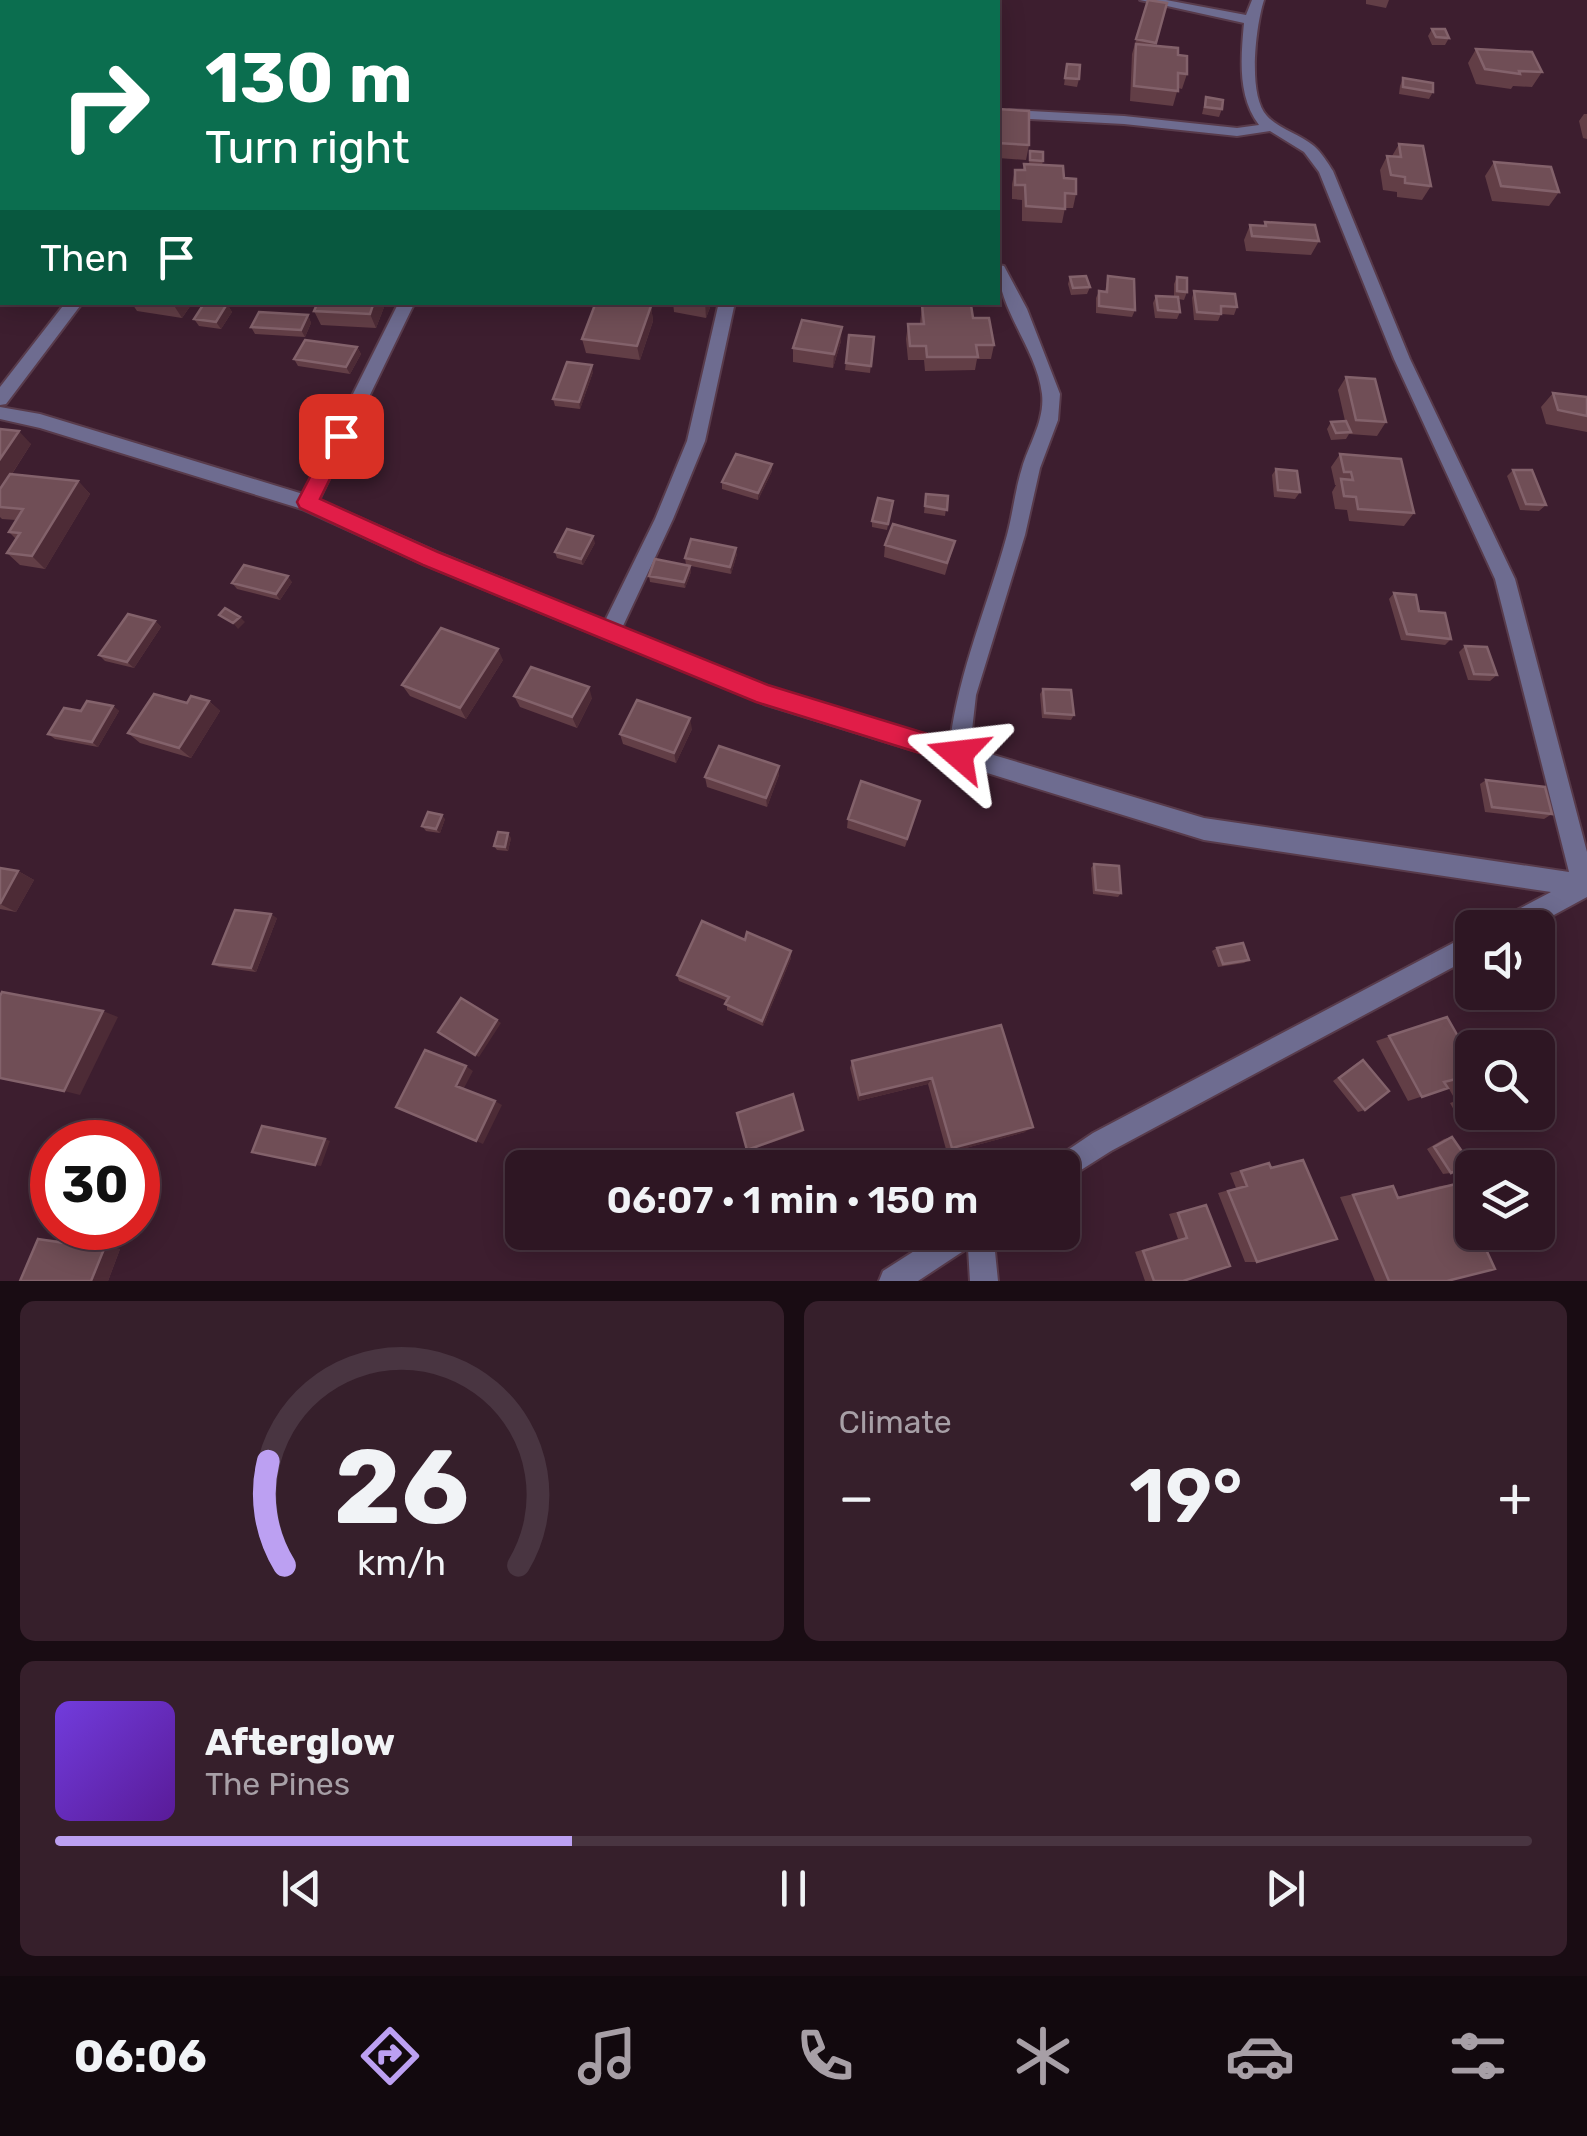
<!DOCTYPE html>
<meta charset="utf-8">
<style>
body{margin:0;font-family:Rubik,sans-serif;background:#361f2b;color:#f1f3f6;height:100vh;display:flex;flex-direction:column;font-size:38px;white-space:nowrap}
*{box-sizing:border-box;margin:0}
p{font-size:32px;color:#a79fa6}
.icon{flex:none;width:55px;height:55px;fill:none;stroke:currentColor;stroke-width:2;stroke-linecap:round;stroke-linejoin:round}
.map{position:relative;height:1281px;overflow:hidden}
.side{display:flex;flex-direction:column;gap:20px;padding:20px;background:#190c13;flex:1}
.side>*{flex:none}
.guide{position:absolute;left:0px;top:0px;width:1000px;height:305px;box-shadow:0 5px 25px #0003,0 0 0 2px #493541;background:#0b6e4f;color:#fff;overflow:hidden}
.controls{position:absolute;left:1455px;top:910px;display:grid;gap:20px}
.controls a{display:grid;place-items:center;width:100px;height:100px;border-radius:15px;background:#2e1623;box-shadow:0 5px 25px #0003,0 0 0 2px #493541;font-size:50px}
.speed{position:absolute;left:30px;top:1120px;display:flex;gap:20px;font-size:50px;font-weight:700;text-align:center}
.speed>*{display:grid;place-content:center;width:130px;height:130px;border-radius:50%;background:#2e1623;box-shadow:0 5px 25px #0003,0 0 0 2px #493541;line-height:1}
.speed .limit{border:15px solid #d22;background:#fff;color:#111}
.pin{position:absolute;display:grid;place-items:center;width:85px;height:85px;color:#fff;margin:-42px;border-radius:20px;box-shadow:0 5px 15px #0006}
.me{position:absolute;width:110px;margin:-55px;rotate:287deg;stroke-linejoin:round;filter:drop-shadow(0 0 8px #0008)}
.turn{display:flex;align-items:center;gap:35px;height:210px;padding:0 40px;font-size:45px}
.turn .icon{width:130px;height:130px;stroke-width:2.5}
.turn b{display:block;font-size:70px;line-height:85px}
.then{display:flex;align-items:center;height:95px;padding:0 40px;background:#0003;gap:20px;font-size:38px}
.big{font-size:75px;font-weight:600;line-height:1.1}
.side .card{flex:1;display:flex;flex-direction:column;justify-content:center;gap:15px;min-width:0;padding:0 35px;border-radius:15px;background:#361f2b}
.side .dial{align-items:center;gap:0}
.dial svg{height:260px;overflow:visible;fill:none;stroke:#493541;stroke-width:7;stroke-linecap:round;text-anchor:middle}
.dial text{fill:#f1f3f6;stroke:none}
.song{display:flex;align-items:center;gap:30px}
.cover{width:120px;height:120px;border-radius:15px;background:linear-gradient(135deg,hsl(260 70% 55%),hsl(270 70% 35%))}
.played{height:10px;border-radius:5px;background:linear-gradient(90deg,#bca0f2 35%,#493541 35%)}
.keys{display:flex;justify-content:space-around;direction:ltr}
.heat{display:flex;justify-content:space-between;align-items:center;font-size:55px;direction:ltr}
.side .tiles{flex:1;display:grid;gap:20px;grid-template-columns:1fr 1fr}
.card:last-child{grid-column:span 2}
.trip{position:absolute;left:505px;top:1150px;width:575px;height:100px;border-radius:15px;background:#2e1623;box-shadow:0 5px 25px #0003,0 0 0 2px #493541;font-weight:600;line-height:100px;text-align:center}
.tab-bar{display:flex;height:160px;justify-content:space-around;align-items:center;background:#12090e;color:#a79fa6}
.tab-bar .icon{width:70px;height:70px}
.tab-bar .current{color:#bca0f2}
.tab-bar b{font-size:45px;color:#f1f3f6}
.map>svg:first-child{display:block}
</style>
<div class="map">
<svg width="1587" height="1281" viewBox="0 0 1587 1281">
<rect width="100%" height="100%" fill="#3d1e2f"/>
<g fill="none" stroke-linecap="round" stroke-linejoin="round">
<defs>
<path id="minor" d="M1140,0H1166L1246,15L1252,0H1264C1256,25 1247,95 1267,116C1279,129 1300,134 1314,146C1321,152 1328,163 1333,171L1410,359L1515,579L1587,852V897L1530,928H1495L1498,920L1551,892L1204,840L764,704L423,564L302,509L40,428L0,419V407L40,414L303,494L399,302H415L319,500L437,552L605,621L655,519L687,441L719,302H735L705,441L673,519L622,628L767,687L950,742C959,670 988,605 1007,535C1013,513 1015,490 1022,468C1029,444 1045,420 1042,394C1037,349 998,310 998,265L1004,266L1027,309L1060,394L1058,420L1040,468L1025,535L976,695L970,748L1204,818L1569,872L1495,579L1394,359L1319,172L1304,152L1270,131L1237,136L1124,124L1009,118L1002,114L1009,110L1124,116L1237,128L1259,125C1237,96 1241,57 1244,23Z
M66,302H83L6,404L0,405V387Z
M1472,933V957L1111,1151L1062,1182V1168H1050L1053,1160L1093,1133Z
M944,1232H993L998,1281H970L968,1248L918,1281H879L883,1271Z"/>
</defs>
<use href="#minor" stroke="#583b4b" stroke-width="4"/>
<use href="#minor" fill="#6e6c90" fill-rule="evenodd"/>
</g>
<path fill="#623e46" d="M435,0H487L486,2H436Z
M1148,0L1167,3L1155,46L1178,55L1187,74L1182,89L1178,88L1173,106L1130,101L1132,54Z
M1366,0H1389L1386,8L1366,4Z
M1432,29L1449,38L1445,45H1432L1428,36Z
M1476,49L1542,72L1532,87L1513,86L1511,89L1476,84L1468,63Z
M1067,64L1079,79L1077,87L1064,85Z
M1403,78L1433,92L1429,99L1399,94L1400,86Z
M1206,97L1222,109L1219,117L1202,114Z
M998,109L1029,145L1026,160L998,158Z
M1584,114H1587V139L1583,138L1579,121Z
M1399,144L1431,186L1422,200L1397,197V192L1383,190L1380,170L1387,156H1392Z
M1030,151L1043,161L1042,165L1064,178L1076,194L1073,208H1065L1062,223L1022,221V200L1012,199V184L1015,170H1023L1024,164H1029Z
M1494,162L1559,192L1549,206L1492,201L1485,176Z
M1265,222L1319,241L1311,255L1246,251L1244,240L1250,225L1264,226Z
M1108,276L1135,310L1132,317L1096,313V298L1099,291L1105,292Z
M1070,277L1090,287L1087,294L1071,295L1068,284Z
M1177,277L1187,292L1184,300L1178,299L1180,312L1177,319L1155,318L1153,303L1156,296L1174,297V284Z
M1194,291L1237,307L1234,315L1221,314L1218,321L1194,320L1192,298Z
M131,302H193L182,318L137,311Z
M318,302H386L376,328L321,325L314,311Z
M673,302H712L706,318L674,312Z
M227,304L232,312L221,329L199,326L194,319Z
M922,305L973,318L994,345L991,359H977L975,370L925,371L924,360H908L906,339L908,324H920Z
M651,306L653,321L640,360L586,353L582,339Z
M308,315L311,323L305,337L255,334L251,327Z
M849,335L874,337L870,373L845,370Z
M841,341L833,368L793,362V348Z
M357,347L361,354L350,374L298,366L294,359Z
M593,372L580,409L555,406L553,399Z
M1346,377L1386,422L1377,436L1349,434L1346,439L1331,440L1327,429L1331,422L1345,421L1338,390Z
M1553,393L1587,397V432L1546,424L1541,407Z
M0,429L31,444L12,474L78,481L90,494L45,569L20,565L7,553L16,539L9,532L16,520L2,519L0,517Z
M1340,454L1414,513L1404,526L1349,521L1347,510L1335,509L1332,492L1336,485H1335L1331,467Z
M1276,469L1300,492L1295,499L1274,497L1272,475Z
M1513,470L1546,505L1539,511L1520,510L1507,476Z
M772,471L758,500L722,489V482Z
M926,494L948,496L945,516L924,513Z
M893,501L887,530L872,527V521Z
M955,541L945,575L884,557L885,545Z
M595,543L583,565L557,558L555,552Z
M737,554L731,574L686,565L685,558Z
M690,566L691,572L685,588L650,582L649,576Z
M292,582L280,600L237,589L232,583Z
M1394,593L1419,611L1451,639L1445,645L1401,640L1389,599Z
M155,621L161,627L134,668L105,661L99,655Z
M1465,646L1497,675L1490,681L1468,680L1459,652Z
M503,660L466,719L410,696L402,685Z
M1043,689L1074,715L1071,720L1042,718L1040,694Z
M514,696L592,698L577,728L520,707Z
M209,701L220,711L191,758L140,743L128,733L187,703Z
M113,706L119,711L98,747L55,739L48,734Z
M692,729L676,763L623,744L620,734Z
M779,775L767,807L707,787L705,777Z
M1486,780L1552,814L1544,819L1485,812L1480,784Z
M920,801L905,847L847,828L848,819Z
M445,819L440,833L426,831L422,826Z
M511,838L508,851L497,850L494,846Z
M1094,864L1121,893L1118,897L1093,894L1091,868Z
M0,868L18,871L34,880L16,912L0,909Z
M277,918L256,972L219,967L213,964Z
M1217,948L1249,960L1244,963L1218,967L1212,951Z
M791,958L763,1026L727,1010V1001L679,981L677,975Z
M1447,1017L1479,1123L1463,1126L1450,1103L1456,1101L1445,1082L1448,1088L1408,1101L1376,1041Z
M1001,1025L1025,1132L947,1153L928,1084L858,1101L850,1068L852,1061Z
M1363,1060L1365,1110L1358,1112L1333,1081L1357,1063Z
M1452,1137L1451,1173L1443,1174L1427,1149L1444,1139Z
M1269,1163L1257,1262H1245L1218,1193L1236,1188L1230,1173Z
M1456,1184L1447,1281H1375L1340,1197L1393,1186L1398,1197L1440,1186Z
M1206,1205L1183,1281H1145L1135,1252L1178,1239L1169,1214Z
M38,1239L56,1240L120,1249L108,1281H20Z"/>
<path fill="#4d2b36" d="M174,302H193L182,318L173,304Z
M374,302H386L376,328L370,314Z
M705,302H712L706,318Z
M227,304L232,312L221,329L216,322Z
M651,306L653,321L640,360L637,346Z
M308,315L311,323L305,337L301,330Z
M842,327L841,341L833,368L834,354Z
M357,347L361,354L350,374L346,367Z
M592,365L593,372L580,409L579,402Z
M19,431L31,444L0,492V459Z
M772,464V471L758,500V493Z
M78,481L90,494L45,569L32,556Z
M593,536L595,543L583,565L581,559Z
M736,548L737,554L731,574L730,567Z
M690,566L691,572L685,588L684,582Z
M288,576L292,582L280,600L276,594Z
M240,617L245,622L238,629L233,623Z
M155,621L161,627L134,668L127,662Z
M498,649L503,660L466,719L460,708Z
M589,687L592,698L577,728L572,717Z
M209,701L220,711L191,758L179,748Z
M113,706L119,711L98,747L92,742Z
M690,718L692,729L676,763L674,753Z
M779,766V775L767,807L766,798Z
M442,815L445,819L440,833L436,829Z
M508,833L511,838L508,851L505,847Z
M18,871L34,880L16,912L0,904Z
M271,914L277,918L256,972L251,968Z
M791,951V958L763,1026L762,1021Z
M103,1011L118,1017L80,1095L64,1091Z
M497,1020L501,1023L479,1057L475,1055Z
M466,1066L473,1071L463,1090L456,1086Z
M932,1078L928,1084L858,1101L860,1095Z
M495,1101L502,1105L483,1144L476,1141Z
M1033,1127L1025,1132L947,1153L952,1148Z
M803,1130V1132L747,1151V1150Z
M325,1139L330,1141L321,1166L315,1165Z
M104,1249H120L108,1281H91Z"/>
<path fill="#704e56" stroke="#83626b" stroke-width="2.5" d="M590,0H633L632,2H589Z
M639,0H682L681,2H638Z
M763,0H812L811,2H762Z
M1148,0L1167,3L1156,43L1136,39Z
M1432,29H1445L1449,38L1436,37Z
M1136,44L1178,48V55L1187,56V74L1178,73V91L1134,86Z
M1476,49L1532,52L1542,72L1519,71L1520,74L1485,69Z
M1067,64L1080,65L1079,79L1065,78Z
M1403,78L1433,83V92L1403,87Z
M1206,97L1223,100L1222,109L1205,107Z
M998,109L1029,111V145L998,143Z
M1399,144L1423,146L1431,186L1405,183V177L1391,175L1387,156L1401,157Z
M1030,151L1043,152V161L1030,160Z
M1494,162L1551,167L1559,192L1501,186Z
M1024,164L1063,166L1064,178L1076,179V194L1065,193V209L1026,206L1025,185H1015V170H1025Z
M1265,222L1315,225L1319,241L1252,236L1250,225L1266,226Z
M1086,276L1090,287L1073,288L1070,277Z
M1108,276L1134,279L1135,310L1099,306V291L1107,292Z
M1177,277L1187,278V292L1177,291Z
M1194,291L1235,294L1237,307L1221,306V314L1197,312Z
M1156,296L1178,297L1180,312L1158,310Z
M205,302H214L227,304L216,322L194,319Z
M318,302H374L370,314L314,311Z
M596,302H618L651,306L637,346L582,339Z
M922,305H971L973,318H989L994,345H976L978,357H927L926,346H910L908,324H924Z
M259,312L308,315L301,330L251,327Z
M802,320L842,327L834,354L793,348Z
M849,335L874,337L871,366L846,363Z
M305,340L357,347L346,367L294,359Z
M567,362L592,365L579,402L553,399Z
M1346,377L1375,379L1386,422L1356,420Z
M1553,393L1587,397V416L1558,410Z
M1346,421L1351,432L1336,433L1331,422Z
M0,429L19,431L0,459Z
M736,454L772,464L758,493L722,482Z
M1340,454L1401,459L1414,513L1358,509L1356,497L1344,496L1341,479L1353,480L1351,472H1344Z
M1276,469L1297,471L1300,492L1278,490Z
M1513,470H1532L1546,505L1526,504Z
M10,474L78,481L32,556L7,553L20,533L9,532L23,509L0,507V489Z
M926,494L948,496L947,510L925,506Z
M878,498L893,501L888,524L872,521Z
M893,524L955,541L947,563L885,545Z
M567,529L593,536L581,559L555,552Z
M691,539L736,548L730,567L685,558Z
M655,559L690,566L684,582L649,576Z
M244,565L288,576L276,594L232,583Z
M1394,593L1416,595L1419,611L1445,613L1451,639L1407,634Z
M225,608L240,617L233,623L219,615Z
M128,614L155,621L127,662L99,655Z
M441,628L498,649L460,708L402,685Z
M1465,646L1487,647L1497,675L1474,674Z
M531,667L589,687L572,717L514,696Z
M1043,689L1071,690L1074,715L1045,713Z
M154,694L187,703L191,696L209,701L179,748L128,733Z
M637,700L690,718L674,753L620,734Z
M87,701L113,706L92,742L48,734L64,708L81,711Z
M719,746L779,766L766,798L705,777Z
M1486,780L1545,787L1552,814L1492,807Z
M861,781L920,801L907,839L848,819Z
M428,812L442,815L436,829L422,826Z
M498,832L508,833L505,847L494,846Z
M1094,864L1119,866L1121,893L1096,890Z
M0,868L18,871L0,904Z
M235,910L271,914L251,968L213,964Z
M702,921L745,940L747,932L791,951L762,1021L725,1004L729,997L677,975Z
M1243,943L1249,960L1223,964L1217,948Z
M2,992L103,1011L64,1091L0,1078V996Z
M461,998L497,1020L475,1055L438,1032Z
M1447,1017L1472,1061V1111L1466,1099L1471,1097L1460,1078L1444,1082L1448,1088L1422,1097L1389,1036Z
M1001,1025L1033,1127L952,1148L932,1078L860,1095L852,1061Z
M425,1050L466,1066L456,1086L495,1101L476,1141L396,1107Z
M1363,1060L1389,1091L1365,1110L1339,1078Z
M793,1094L803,1130L747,1150L737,1113Z
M1473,1112H1502L1503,1115L1479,1123Z
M262,1126L325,1139L315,1165L252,1152Z
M1452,1137L1470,1163L1451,1173L1434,1147Z
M1303,1160L1337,1239L1257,1262L1228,1191L1247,1186L1241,1171L1269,1163L1271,1168Z
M1456,1184L1472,1220V1232H1478L1495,1269L1447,1281H1389L1353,1195L1393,1186L1398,1198Z
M1206,1205L1230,1266L1183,1281H1154L1143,1251L1187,1238L1178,1213Z
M38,1239L104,1249L91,1281H20Z"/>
<path fill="#e11d48" stroke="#92132f" stroke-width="2.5" d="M341,428L351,436L320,499L438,552L768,685L967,746L971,754L967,761L958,765L756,702L423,565L300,508L297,502L334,431Z"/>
</svg>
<div class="controls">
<a><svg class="icon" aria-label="sound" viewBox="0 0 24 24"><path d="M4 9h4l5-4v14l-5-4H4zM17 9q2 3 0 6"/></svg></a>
<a><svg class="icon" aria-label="search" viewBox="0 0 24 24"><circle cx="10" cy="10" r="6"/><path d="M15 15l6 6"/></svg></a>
<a><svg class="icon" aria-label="layers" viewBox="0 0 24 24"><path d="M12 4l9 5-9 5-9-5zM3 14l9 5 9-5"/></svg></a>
</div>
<div class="speed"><div class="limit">30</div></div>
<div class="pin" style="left:341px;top:436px;background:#d93025"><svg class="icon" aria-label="arrive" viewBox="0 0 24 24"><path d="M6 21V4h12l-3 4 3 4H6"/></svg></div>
<svg class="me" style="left:958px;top:754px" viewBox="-20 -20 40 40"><path d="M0-17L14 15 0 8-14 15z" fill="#e11d48" stroke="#fff" stroke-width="4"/></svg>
<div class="trip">06:07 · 1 min · 150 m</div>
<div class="guide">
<div class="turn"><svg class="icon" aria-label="right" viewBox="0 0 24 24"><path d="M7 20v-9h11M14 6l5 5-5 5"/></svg><div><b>130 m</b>Turn right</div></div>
<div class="then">Then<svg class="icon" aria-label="arrive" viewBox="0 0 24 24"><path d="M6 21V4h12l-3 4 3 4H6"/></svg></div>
</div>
</div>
<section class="side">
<div class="tiles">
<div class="card dial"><svg viewBox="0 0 100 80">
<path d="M14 69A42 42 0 1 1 86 69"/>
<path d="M14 69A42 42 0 0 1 9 37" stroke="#bca0f2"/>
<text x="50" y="56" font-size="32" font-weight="700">26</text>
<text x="50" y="72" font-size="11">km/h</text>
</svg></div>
<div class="card"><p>Climate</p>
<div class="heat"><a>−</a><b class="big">19°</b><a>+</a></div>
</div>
<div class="card">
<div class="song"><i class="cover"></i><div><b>Afterglow</b><p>The Pines</p></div></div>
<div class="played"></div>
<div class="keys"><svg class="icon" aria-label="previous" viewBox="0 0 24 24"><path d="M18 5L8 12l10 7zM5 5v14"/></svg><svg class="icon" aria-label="pause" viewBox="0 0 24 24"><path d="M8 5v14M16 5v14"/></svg><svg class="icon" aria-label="next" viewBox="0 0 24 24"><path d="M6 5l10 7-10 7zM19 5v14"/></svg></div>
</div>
</div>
</section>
<nav class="tab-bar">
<b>06:06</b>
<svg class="icon current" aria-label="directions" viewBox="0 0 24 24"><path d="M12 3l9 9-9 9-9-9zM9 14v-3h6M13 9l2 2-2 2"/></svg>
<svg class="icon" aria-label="music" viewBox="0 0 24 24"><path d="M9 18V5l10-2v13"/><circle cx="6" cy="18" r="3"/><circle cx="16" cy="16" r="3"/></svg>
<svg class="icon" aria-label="phone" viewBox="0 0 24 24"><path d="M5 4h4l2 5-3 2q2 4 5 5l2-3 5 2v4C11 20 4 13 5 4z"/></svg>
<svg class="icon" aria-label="climate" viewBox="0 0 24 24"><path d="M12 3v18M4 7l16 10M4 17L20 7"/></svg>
<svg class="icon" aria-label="car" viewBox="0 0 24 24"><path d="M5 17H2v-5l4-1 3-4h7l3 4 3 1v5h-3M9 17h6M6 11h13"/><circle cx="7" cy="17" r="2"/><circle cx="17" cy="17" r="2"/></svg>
<svg class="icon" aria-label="filters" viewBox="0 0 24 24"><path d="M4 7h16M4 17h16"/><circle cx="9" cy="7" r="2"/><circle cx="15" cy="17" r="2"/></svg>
</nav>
